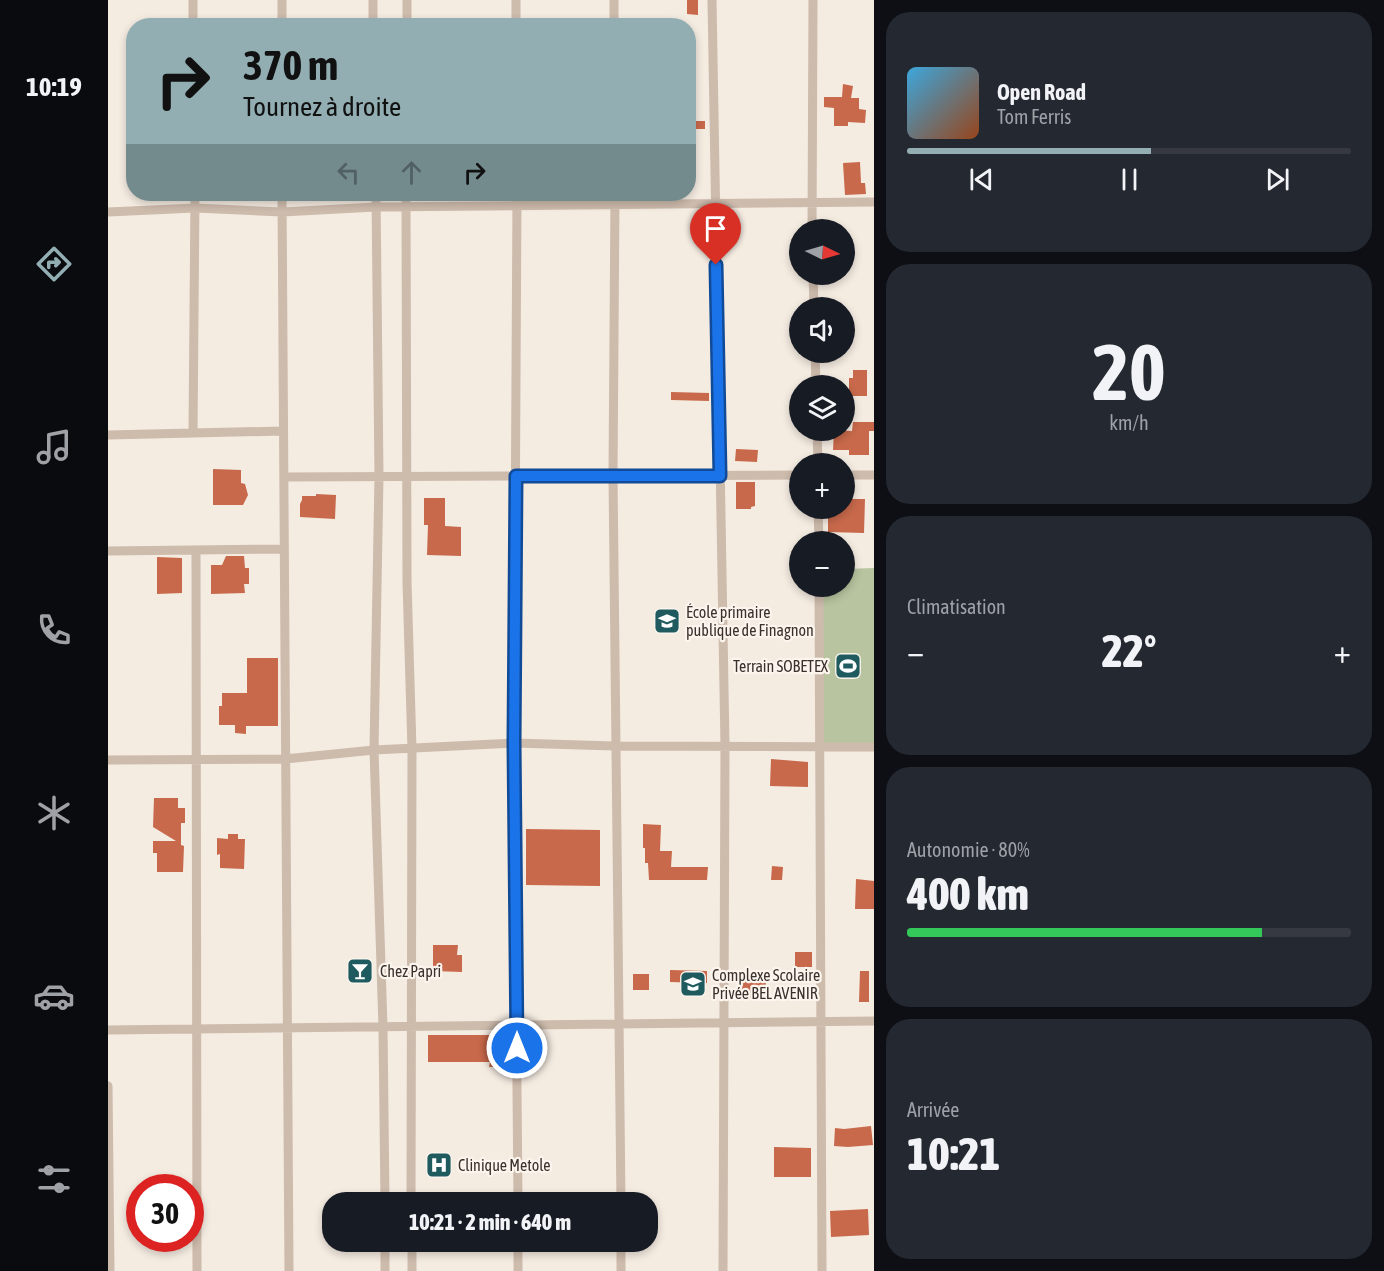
<!DOCTYPE html>
<html lang="fr">
<meta charset="utf-8">
<style>
body{margin:0;font-family:"Asap Condensed",sans-serif;background:#242831;color:#f1f3f6;height:100vh;display:flex;flex-direction:column;font-size:22px;white-space:nowrap}
*{box-sizing:border-box;margin:0}
p{font-size:20px;color:#9ea1a6}
.icon{flex:none;width:33px;height:33px;fill:none;stroke:currentColor;stroke-width:2;stroke-linecap:round;stroke-linejoin:round}
.map{position:relative;flex:1;overflow:hidden}
.details{display:flex;flex-direction:column;gap:12px;padding:12px;background:#0d0f14;width:510px}
.details>*{flex:none}
.guide{position:absolute;left:18px;top:18px;width:570px;height:183px;border-radius:24px;box-shadow:0 3px 9px #0003;background:#92aeb2;color:#111;overflow:hidden}
.needle{width:39px;rotate:95deg}
.buttons{position:absolute;left:681px;top:219px;display:grid;gap:12px}
.buttons a{display:grid;place-items:center;width:66px;height:66px;border-radius:50%;background:#171b24;box-shadow:0 3px 9px #0003;font-size:30px}
.speed{position:absolute;left:18px;top:1174px;display:flex;gap:12px;font-size:30px;font-weight:700;text-align:center}
.speed>*{display:grid;place-content:center;width:78px;height:78px;border-radius:50%;background:#171b24;box-shadow:0 3px 9px #0003;line-height:1}
.speed .limit{border:9px solid #d22;background:#fff;color:#111}
.pin{position:absolute;display:grid;place-items:center;width:51px;height:51px;color:#fff;margin:-62px -26px;border-radius:50% 50% 50% 0;rotate:-45deg;box-shadow:0 0 6px #0007}
.pin .icon{rotate:45deg}
.me{position:absolute;width:66px;margin:-33px;rotate:0deg;stroke-linejoin:round;filter:drop-shadow(0 0 4px #0008)}
.turn{display:flex;align-items:center;gap:21px;height:126px;padding:0 18px;font-size:27px}
.turn .icon{width:78px;height:78px;stroke-width:2.5}
.turn b{display:block;font-size:42px;line-height:51px}
.lanes{display:flex;align-items:center;height:57px;padding:0 18px;background:#0003;justify-content:center;gap:30px;direction:ltr}
.lanes .off{opacity:.35}
.big{font-size:45px;font-weight:800;line-height:1.1}
.details .tile{flex:1;display:flex;flex-direction:column;justify-content:center;gap:9px;min-width:0;padding:0 21px;border-radius:24px;background:#242831}
.details .dial{align-items:center;gap:0}
.dial b{font-size:78px;line-height:1}
.song{display:flex;align-items:center;gap:18px}
.cover{width:72px;height:72px;border-radius:9px;background:linear-gradient(135deg,hsl(200 70% 55%),hsl(20 70% 35%))}
.played{height:6px;border-radius:3px;background:linear-gradient(90deg,#92aeb2 55%,#363941 55%)}
.keys{display:flex;justify-content:space-around;direction:ltr}
.heat{display:flex;justify-content:space-between;align-items:center;font-size:33px;direction:ltr}
.charge{height:9px;border-radius:4px;background:linear-gradient(90deg,#34c759 80%,#363941 0)}
.trip{position:absolute;left:214px;top:1192px;width:336px;height:60px;border-radius:24px;background:#171b24;box-shadow:0 3px 9px #0003;font-weight:800;line-height:60px;text-align:center}
main{display:flex;flex:1;min-height:0}
.tabs{display:flex;flex-direction:column;width:108px;justify-content:space-around;align-items:center;background:#090b0e;color:#9ea1a6}
.tabs .icon{width:42px;height:42px}
.tabs .on{color:#92aeb2}
.tabs b{font-size:27px;color:#f1f3f6}
.map>svg:first-child{display:block}
</style>
<main>
<nav class="tabs">
<b>10:19</b>
<svg class="icon on" aria-label="directions" viewBox="0 0 24 24"><path d="M12 3l9 9-9 9-9-9zM9 14v-3h6M13 9l2 2-2 2"/></svg>
<svg class="icon" aria-label="music" viewBox="0 0 24 24"><path d="M9 18V5l10-2v13"/><circle cx="6" cy="18" r="3"/><circle cx="16" cy="16" r="3"/></svg>
<svg class="icon" aria-label="phone" viewBox="0 0 24 24"><path d="M5 4h4l2 5-3 2q2 4 5 5l2-3 5 2v4C11 20 4 13 5 4z"/></svg>
<svg class="icon" aria-label="climate" viewBox="0 0 24 24"><path d="M12 3v18M4 7l16 10M4 17L20 7"/></svg>
<svg class="icon" aria-label="car" viewBox="0 0 24 24"><path d="M5 17H2v-5l4-1 3-4h7l3 4 3 1v5h-3M9 17h6M6 11h13"/><circle cx="7" cy="17" r="2"/><circle cx="17" cy="17" r="2"/></svg>
<svg class="icon" aria-label="filters" viewBox="0 0 24 24"><path d="M4 7h16M4 17h16"/><circle cx="9" cy="7" r="2"/><circle cx="15" cy="17" r="2"/></svg>
</nav>
<div class="map">
<svg width="766" height="1271" viewBox="0 0 766 1271">
<rect width="100%" height="100%" fill="#f4ebe1"/>
<path fill="#b8c4a0" d="M766,568V746L713,747L715,587L736,586L737,569Z"/>
<path fill="#c8694b" d="M579,0H590V15L579,14Z
M735,84L745,86L743,98H751V109L758,110L757,123L740,122V126H726V108L716,107V97H734Z
M583,121H597V129H583Z
M752,162L753,183H757L758,194L737,195L735,163Z
M745,370H759V396H741V378H745Z
M563,392L601,393V401L563,400Z
M745,422H766V431H761V455H741V450H725L726,430L744,431Z
M628,449L650,450L649,462L627,461Z
M105,469L133,470V483L137,484L140,495L135,505H105Z
M628,482H647V506L643,507V509H628Z
M208,494L228,495L227,519L192,517V504L194,500V496H208Z
M316,498H337V526L353,527V556L319,555L320,525H316Z
M736,499H757L756,533L720,532V508H736Z
M118,556H136L137,568H141V584H136L137,593L103,594V565H114Z
M49,557L74,558V593L49,594Z
M139,658H170V726H138V734L127,733V725H111V706H114V693H139Z
M663,759L700,762V787L662,786Z
M46,798H70V808H77V823H73V845L76,846L75,872H49V853H45V841H68L45,827Z
M535,824L553,825L552,851H564L563,867H600L599,880H541L540,863H537V848H535Z
M418,829L492,830V886L418,885Z
M120,834H130V839H137L136,869L112,868V854L109,855V838L120,839Z
M664,866L675,867L674,880H663Z
M748,879L766,881V909H747Z
M325,945H350L349,955H354V972L325,971Z
M687,952H704V967H687Z
M562,970L599,971V983L562,982Z
M752,971H761V1002H751Z
M525,974H541V990H525Z
M630,978H658L657,999L630,998Z
M320,1035H395V1067H381L382,1062H320Z
M763,1126L765,1145L740,1147L726,1146L727,1128L736,1129Z
M666,1147L703,1148V1177H666Z
M760,1209L761,1235L723,1237L722,1211Z"/>
<g fill="none" stroke-linecap="round" stroke-linejoin="round">
<path stroke="#cdbbac" stroke-width="9" d="M85,0V26
M174,0V26
M265,0V26
M408,0V26
M506,0V26
M604,0L617,746L615,1271
M299,26V0
M174,194L181,1271
M268,194L271,477L266,750L275,1027L277,1203
M298,194L299,582L304,749L303,1203
M409,194L406,743L410,1203
M507,194L505,476L513,1203
M0,212L87,208L174,212L268,207L766,202
M704,230L705,0
M705,274L706,308
M707,352L708,386
M709,430L710,464
M85,433L87,194
M0,435L174,431
M736,475H766
M176,477L692,475
M710,508L711,542
M88,550L89,1271
M0,551L175,549
M711,586L714,1271
M0,760L177,759L266,750L406,743L506,746L766,747
M0,1030L766,1021
M0,1086L2,1271
M277,1242V1271
M304,1242V1271
M410,1242V1271
M513,1242V1271"/>
</g>
<g fill="none" stroke-linecap="round" stroke-linejoin="round">
<defs>
<path id="route" d="M409,1048L406,743L408,476H612L608,265"/>
</defs>
<use href="#route" stroke="#114b97" stroke-width="15"/>
<use href="#route" stroke="#1a73e8" stroke-width="10"/>
</g>
<defs>
<symbol id="school-square" viewBox="-11 -11 22 22"><rect x="-9" y="-9" width="18" height="18" rx="4" fill="#1f5a5e" stroke="#fbf5ee"/><path d="M0-5L7-2L0 1L-7-2ZM-4 1L0 2.5L4 1V4Q0 6-4 4Z" fill="#fff"/></symbol>
<symbol id="stadium-square" viewBox="-11 -11 22 22"><rect x="-9" y="-9" width="18" height="18" rx="4" fill="#1f5a5e" stroke="#fbf5ee"/><path d="M0-5a6.5 5 0 1 0 0 10a6.5 5 0 1 0 0-10ZM-3.5-1.8h7v3.6h-7Z" fill="#fff"/></symbol>
<symbol id="bar-square" viewBox="-11 -11 22 22"><rect x="-9" y="-9" width="18" height="18" rx="4" fill="#1f5a5e" stroke="#fbf5ee"/><path d="M-6-5H6L.8 .8V4.5H3.5V6h-7V4.5H-.8V.8Z" fill="#fff"/></symbol>
<symbol id="hospital-square" viewBox="-11 -11 22 22"><rect x="-9" y="-9" width="18" height="18" rx="4" fill="#1f5a5e" stroke="#fbf5ee"/><path d="M-5-5h3v3.5h4V-5h3V5h-3V1.5h-4V5h-3Z" fill="#fff"/></symbol>
</defs>
<g fill-rule="evenodd">
<use href="#school-square" x="544" y="606" width="30" height="30"/>
<use href="#stadium-square" x="725" y="651" width="30" height="30"/>
<use href="#bar-square" x="237" y="956" width="30" height="30"/>
<use href="#school-square" x="570" y="969" width="30" height="30"/>
<use href="#hospital-square" x="316" y="1150" width="30" height="30"/>
</g>
<g text-anchor="middle" stroke-width="4.5" stroke-linejoin="round" paint-order="stroke">
<g font-size="16" fill="#3b302b" stroke="#fbf5ee" text-anchor="start">
<text x="578" y="618">École primaire<tspan x="578" dy="18">publique de Finagnon</tspan></text>
<text x="720" y="672" text-anchor="end">Terrain SOBETEX</text>
<text x="272" y="977">Chez Papri</text>
<text x="604" y="981">Complexe Scolaire<tspan x="604" dy="18">Privée BEL AVENIR</tspan></text>
<text x="350" y="1171">Clinique Metole</text>
</g>
</g>
</svg>
<div class="buttons">
<a><svg class="needle" viewBox="-14 -14 28 28"><path d="M0-13l5 13h-10z" fill="#e53935"/><path d="M0 13l5-13h-10z" fill="#9ea1a6"/></svg></a>
<a><svg class="icon" aria-label="sound" viewBox="0 0 24 24"><path d="M4 9h4l5-4v14l-5-4H4zM17 9q2 3 0 6"/></svg></a>
<a><svg class="icon" aria-label="layers" viewBox="0 0 24 24"><path d="M12 4l9 5-9 5-9-5zM3 14l9 5 9-5"/></svg></a>
<a>+</a>
<a>−</a>
</div>
<div class="speed"><div class="limit">30</div></div>
<div class="pin" style="left:608px;top:265px;background:#d93025"><svg class="icon" aria-label="arrive" viewBox="0 0 24 24"><path d="M6 21V4h12l-3 4 3 4H6"/></svg></div>
<svg class="me" style="left:409px;top:1048px" viewBox="-20 -20 40 40"><circle r="17" fill="#1a73e8" stroke="#fff" stroke-width="3"/><path d="M0-11L8 9 0 5-8 9z" fill="#fff"/></svg>
<div class="trip">10:21 · 2 min · 640 m</div>
<div class="guide">
<div class="turn"><svg class="icon" aria-label="right" viewBox="0 0 24 24"><path d="M7 20v-9h11M14 6l5 5-5 5"/></svg><div><b>370 m</b>Tournez à droite</div></div>
<div class="lanes"><svg class="icon off" aria-label="left" viewBox="0 0 24 24"><path d="M17 20v-9H6M10 6l-5 5 5 5"/></svg><svg class="icon off" aria-label="ahead" viewBox="0 0 24 24"><path d="M12 20V5M6 11l6-6 6 6"/></svg><svg class="icon" aria-label="right" viewBox="0 0 24 24"><path d="M7 20v-9h11M14 6l5 5-5 5"/></svg></div>
</div>
</div>
<section class="details">
<div class="tile">
<div class="song"><i class="cover"></i><div><b>Open Road</b><p>Tom Ferris</p></div></div>
<div class="played"></div>
<div class="keys"><svg class="icon" aria-label="previous" viewBox="0 0 24 24"><path d="M18 5L8 12l10 7zM5 5v14"/></svg><svg class="icon" aria-label="pause" viewBox="0 0 24 24"><path d="M8 5v14M16 5v14"/></svg><svg class="icon" aria-label="next" viewBox="0 0 24 24"><path d="M6 5l10 7-10 7zM19 5v14"/></svg></div>
</div>
<div class="tile dial"><b>20</b><p>km/h</p></div>
<div class="tile"><p>Climatisation</p>
<div class="heat"><a>−</a><b class="big">22°</b><a>+</a></div>
</div>
<div class="tile"><p>Autonomie · 80%</p><b class="big">400 km</b><div class="charge"></div></div>
<div class="tile"><p>Arrivée</p><b class="big">10:21</b></div>
</section>
</main>
